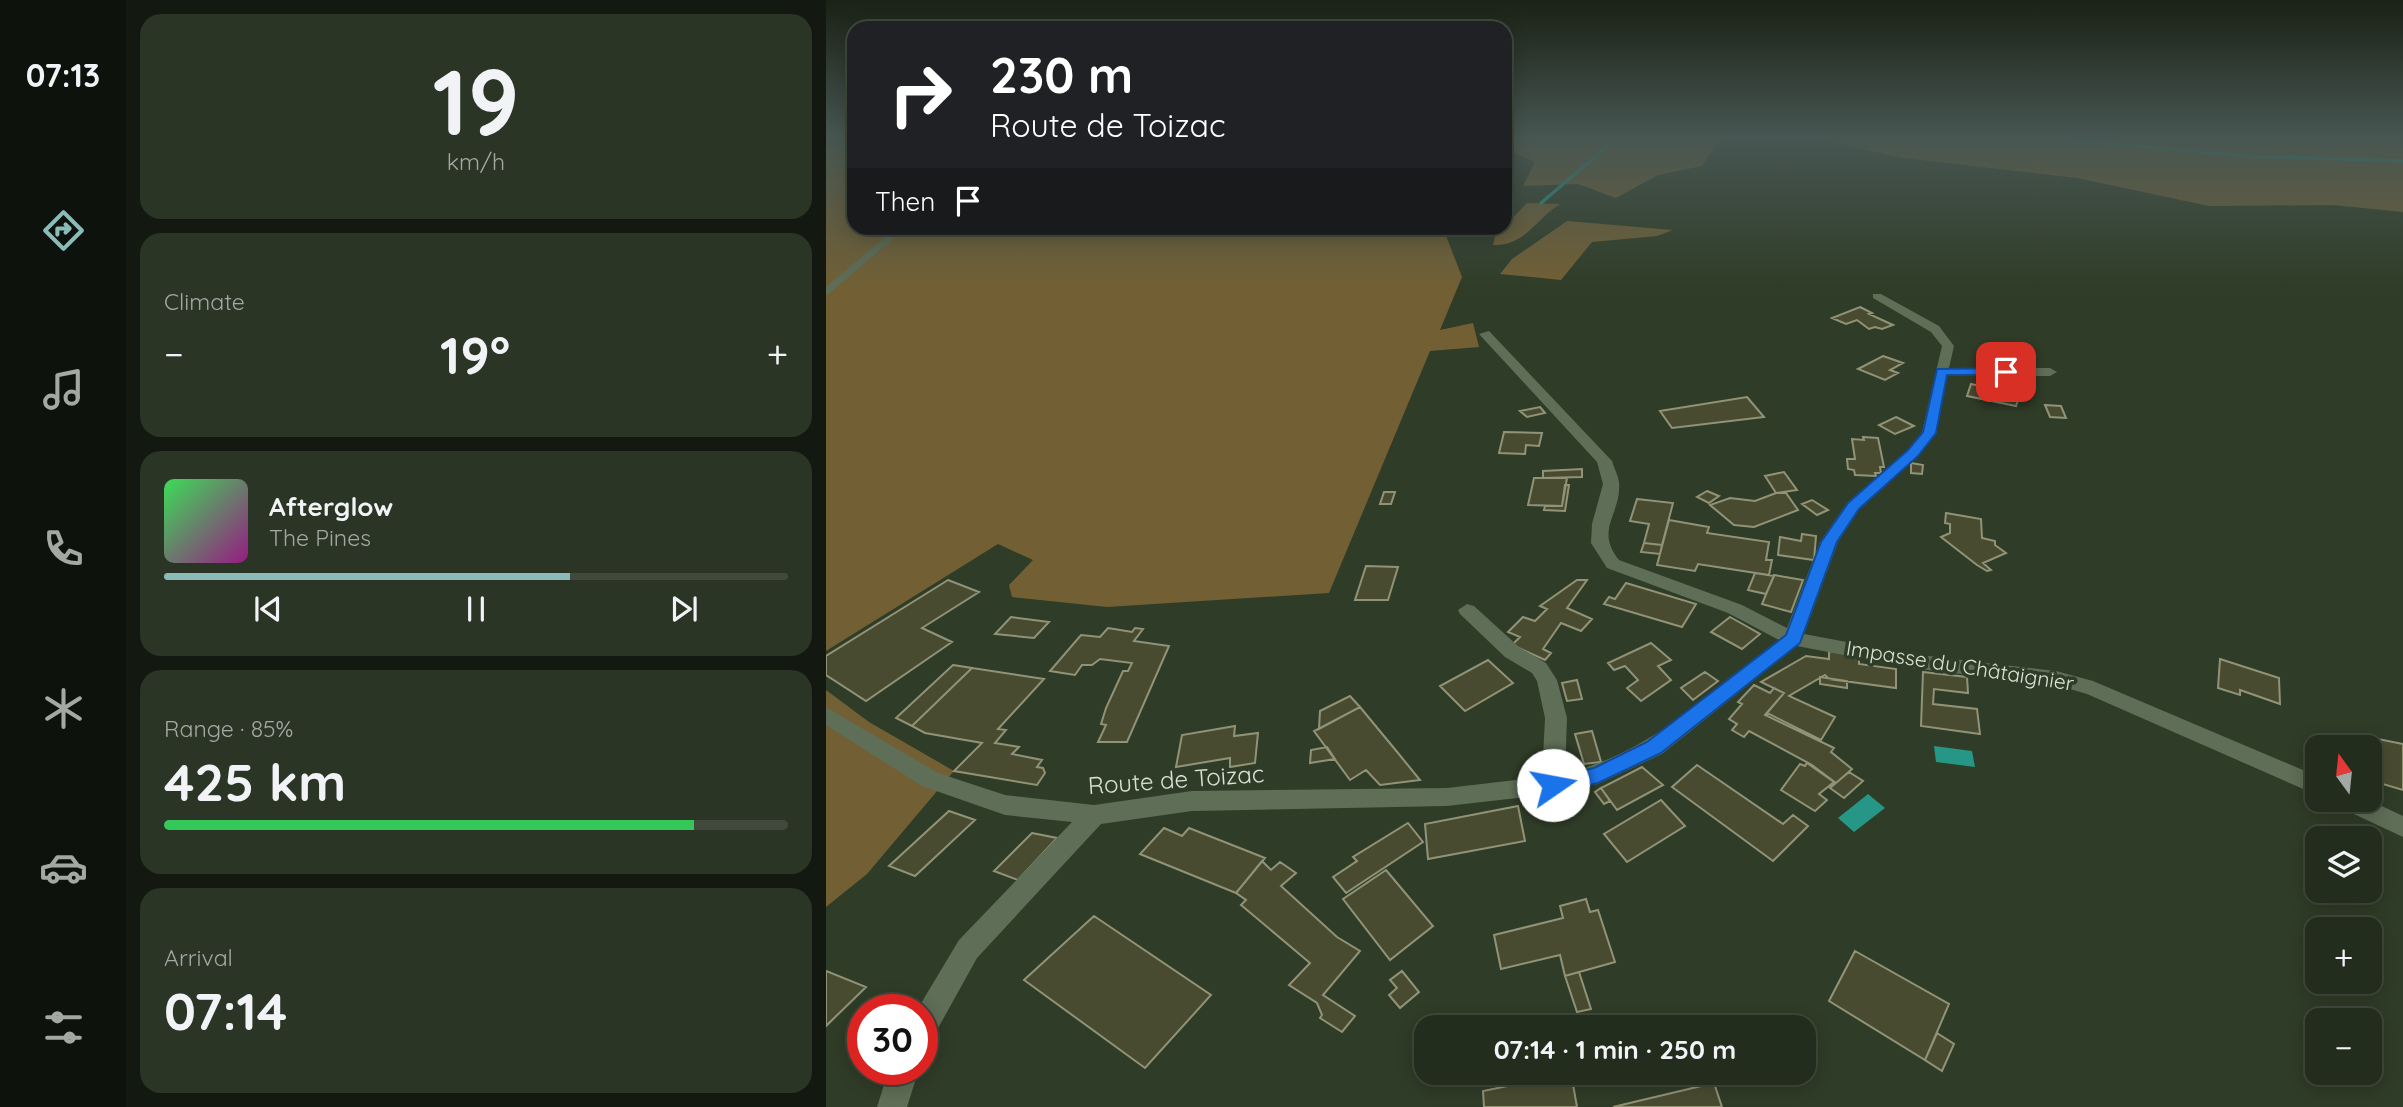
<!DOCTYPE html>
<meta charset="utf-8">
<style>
body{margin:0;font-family:Quicksand,sans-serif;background:#2b3526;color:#f1f3f6;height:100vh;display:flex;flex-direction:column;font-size:26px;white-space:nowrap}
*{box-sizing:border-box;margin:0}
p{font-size:23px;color:#a3a8a4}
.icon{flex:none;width:38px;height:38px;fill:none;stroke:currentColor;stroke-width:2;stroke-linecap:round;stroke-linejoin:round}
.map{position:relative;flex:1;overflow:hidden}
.sheet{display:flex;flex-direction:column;gap:14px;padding:14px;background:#131910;width:700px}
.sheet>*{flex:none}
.guide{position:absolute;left:21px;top:21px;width:665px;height:214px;border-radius:21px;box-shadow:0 4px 18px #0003,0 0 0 2px #40493b;background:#202124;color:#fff;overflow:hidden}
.needle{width:46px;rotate:345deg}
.tools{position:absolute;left:1479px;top:735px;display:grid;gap:14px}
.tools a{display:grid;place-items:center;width:77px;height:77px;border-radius:14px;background:#232d1d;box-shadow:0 4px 18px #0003,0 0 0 2px #40493b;font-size:35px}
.speed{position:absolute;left:21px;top:994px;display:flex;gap:14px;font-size:35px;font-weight:700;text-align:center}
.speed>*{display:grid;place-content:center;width:91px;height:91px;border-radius:50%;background:#232d1d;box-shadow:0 4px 18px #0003,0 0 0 2px #40493b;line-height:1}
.speed .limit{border:10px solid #d22;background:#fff;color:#111}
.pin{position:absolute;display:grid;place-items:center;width:60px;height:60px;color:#fff;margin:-30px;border-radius:14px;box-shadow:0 4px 10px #0006}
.me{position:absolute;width:77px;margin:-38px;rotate:78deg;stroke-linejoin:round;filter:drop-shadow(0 0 5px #0008)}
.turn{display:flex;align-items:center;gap:24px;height:147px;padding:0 28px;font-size:32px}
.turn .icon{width:91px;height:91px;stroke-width:2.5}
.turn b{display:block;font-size:49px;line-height:60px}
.then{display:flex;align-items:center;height:66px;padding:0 28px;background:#0003;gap:14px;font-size:26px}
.big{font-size:52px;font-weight:700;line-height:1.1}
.sheet .widget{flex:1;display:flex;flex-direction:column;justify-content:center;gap:10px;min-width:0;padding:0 24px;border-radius:21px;background:#2b3526}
.sheet .dial{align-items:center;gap:0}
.dial b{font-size:91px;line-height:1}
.song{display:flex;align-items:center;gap:21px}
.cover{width:84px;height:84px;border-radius:10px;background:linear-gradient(135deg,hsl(130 70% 55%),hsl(310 70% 35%))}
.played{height:7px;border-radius:4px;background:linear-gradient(90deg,#8bbbb9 65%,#40493b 65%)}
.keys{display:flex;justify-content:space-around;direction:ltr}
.heat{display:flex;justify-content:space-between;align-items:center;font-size:38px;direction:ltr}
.charge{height:10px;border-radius:5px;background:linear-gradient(90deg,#34c759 85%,#40493b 0)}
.trip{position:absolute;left:588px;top:1015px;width:402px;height:70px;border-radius:21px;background:#232d1d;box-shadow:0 4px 18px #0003,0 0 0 2px #40493b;font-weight:700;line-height:70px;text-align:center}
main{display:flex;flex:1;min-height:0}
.tab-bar{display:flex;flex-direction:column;width:126px;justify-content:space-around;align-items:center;background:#0e120c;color:#a3a8a4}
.tab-bar .icon{width:49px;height:49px}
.tab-bar .current{color:#8bbbb9}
.tab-bar b{font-size:32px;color:#f1f3f6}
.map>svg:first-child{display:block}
</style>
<main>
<nav class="tab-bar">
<b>07:13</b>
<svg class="icon current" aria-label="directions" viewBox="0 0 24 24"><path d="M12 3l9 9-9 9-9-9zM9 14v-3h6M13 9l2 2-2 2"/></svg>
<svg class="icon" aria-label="music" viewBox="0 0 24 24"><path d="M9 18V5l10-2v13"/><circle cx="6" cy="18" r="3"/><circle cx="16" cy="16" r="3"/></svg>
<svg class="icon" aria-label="phone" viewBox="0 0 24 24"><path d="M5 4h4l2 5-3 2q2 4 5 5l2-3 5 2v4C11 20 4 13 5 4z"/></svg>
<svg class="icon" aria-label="climate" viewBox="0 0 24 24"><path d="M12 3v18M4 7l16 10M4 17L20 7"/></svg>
<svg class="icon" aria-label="car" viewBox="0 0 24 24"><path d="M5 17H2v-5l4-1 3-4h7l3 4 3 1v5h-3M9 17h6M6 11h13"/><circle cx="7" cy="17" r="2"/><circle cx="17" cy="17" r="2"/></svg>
<svg class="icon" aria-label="filters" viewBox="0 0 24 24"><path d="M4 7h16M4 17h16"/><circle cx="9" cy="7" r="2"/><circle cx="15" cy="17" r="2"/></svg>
</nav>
<section class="sheet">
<div class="widget dial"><b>19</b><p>km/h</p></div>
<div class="widget"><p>Climate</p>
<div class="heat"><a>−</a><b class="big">19°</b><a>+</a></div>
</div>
<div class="widget">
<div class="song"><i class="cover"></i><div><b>Afterglow</b><p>The Pines</p></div></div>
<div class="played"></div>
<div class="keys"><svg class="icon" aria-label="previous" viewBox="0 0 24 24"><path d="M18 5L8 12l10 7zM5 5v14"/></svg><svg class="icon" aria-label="pause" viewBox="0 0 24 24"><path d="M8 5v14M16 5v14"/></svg><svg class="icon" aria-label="next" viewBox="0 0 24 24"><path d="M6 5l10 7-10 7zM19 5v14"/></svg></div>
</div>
<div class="widget"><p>Range · 85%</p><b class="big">425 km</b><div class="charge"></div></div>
<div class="widget"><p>Arrival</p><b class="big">07:14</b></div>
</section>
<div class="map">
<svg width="1577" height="1107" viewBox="0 0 1577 1107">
<rect width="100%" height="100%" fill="#2f3c27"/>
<path fill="#726034" d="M0,135H28V228H617L636,277L614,330L647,323L653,347L604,351L503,593L281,607L186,597L183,585L207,560L172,544L0,651Z
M679,135H904L889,146L876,166L832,175L790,198L752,184L697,186L709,162L679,149Z
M973,135H1577V212L1507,205L1383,206L1251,178L1077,158Z
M701,203L734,204C709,220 699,246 667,245L669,236Z
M741,221L847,230L831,236L766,242L735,280L674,274L686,259Z
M0,690L43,722L128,771L41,874L0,907Z"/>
<path fill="#269786" d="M1108,746L1146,751L1149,767L1110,762Z
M1042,794L1059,808L1028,832L1012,818Z"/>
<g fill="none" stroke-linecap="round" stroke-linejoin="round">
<path stroke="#269786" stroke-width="3.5" d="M1185,135L1421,156L1577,161
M715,203L783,145L784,135"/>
</g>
<path fill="#494b31" stroke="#919377" stroke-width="2" d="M1034,307L1046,313L1043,314L1067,325L1056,329L1049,327L1043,329L1031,320L1020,324L1006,318Z
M1057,356L1077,363L1064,370L1072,373L1059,380L1032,369Z
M1145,384L1194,394L1190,406L1141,396Z
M921,397L938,417L846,428L834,411Z
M1219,405L1235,406L1240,418L1224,417Z
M714,407L719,413L701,417L694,411Z
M1070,417L1088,426L1069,434L1053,425Z
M678,432L716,433L713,446L700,445L699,454L673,453Z
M1037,437L1052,438L1058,467H1054L1055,473H1049L1050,476L1029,475L1028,470L1022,469L1021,459H1029L1026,439L1038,440Z
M1085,463L1097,465L1096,474L1085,473Z
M756,469V477L717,478V471Z
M958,472L971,490L950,493L939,476Z
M708,478H741L736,506L702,505Z
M739,485H743L739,511L718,510L719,506H736Z
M881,491L893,496L883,503L871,497Z
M558,492H569L565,504H554Z
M950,493H960L972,510L928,527L908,525L884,505L904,498L929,501Z
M811,499L847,503L836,545L818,543L823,524L804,521Z
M986,500L1002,510L991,515L976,504Z
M1120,513L1155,519L1156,538L1169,541V545L1180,553L1157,563L1165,570L1161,571L1151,565L1115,537L1124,533V524L1119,523Z
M843,520L883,527L881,533L943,542L940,560H946L943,575L872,564L869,571L831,565Z
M976,534L990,536L988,560L952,555L954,537L975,541Z
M818,543L836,545L834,554L815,552Z
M540,566L572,567L562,600H529Z
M929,573L948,576L940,594L922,590Z
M948,575L977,580L965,612L936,604Z
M122,580L153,592L96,628L126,642L40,701L0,675V656Z
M751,580H761L741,608L766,619L755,631L735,623L717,649L725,653L719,660L686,645L694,637L682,632L697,617L709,621L721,609L714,606Z
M800,583L870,604L856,627L778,604L783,597L789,599Z
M185,617L223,622L208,638L169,634Z
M904,617L913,622L934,634L916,649L885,632Z
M282,628L306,632L309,628L317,629L308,641L343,646L301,742H272L280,725L275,724L280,708L297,671H302L306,663L274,659L266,665H256L249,675L224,671L255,635L274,637Z
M825,643L845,660L832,666L845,680L815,701L801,688L812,680L799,666L788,670L782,663Z
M1003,651L1033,655V664L1070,669V688L1003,679L999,675L963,696L1009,717L995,740L941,713L958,693L935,682L980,656L1003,659Z
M1394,659L1453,678L1454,704L1414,690V695L1392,688Z
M662,660L687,683L639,711L614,686Z
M127,665L146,668L86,726L70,718Z
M146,668L218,679L172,729L180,730L169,743L193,747L186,754L216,760L211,767L217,768L219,773L211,785L128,771L156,743L99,733L86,726Z
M879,672L892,681L867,700L855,688Z
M1097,672L1141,677L1142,693L1108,689L1107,704L1151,709L1154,734L1095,726Z
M994,677L1021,681V688L994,684Z
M751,680L756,699L741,701L736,683Z
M928,685L944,693L948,688L958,693L939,715L1008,748L1005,752L1026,769L1010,783L986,765L923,731L918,737L906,730L911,724L903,719L916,704L912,702Z
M524,696L534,707L493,729L494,711Z
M534,707L572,753L594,780L554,785L540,770L524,780L488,731Z
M409,726L408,736L432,733L429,763L404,767V758L350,767L356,735Z
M766,731L775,762L758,764L749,734Z
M1537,736L1577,744V790L1550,782L1545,768L1549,766L1544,747Z
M501,747L509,759L484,763L485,750Z
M981,763L1008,782L993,794L1001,800L989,811L955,790L974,764L979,766Z
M871,765L957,824L967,815L982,826L947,861L846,787Z
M816,767L837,785L791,810L775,788Z
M1023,772L1037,781L1018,798L1004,788Z
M775,788L784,801L778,804L769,792Z
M835,800L859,826L801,862L778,834Z
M692,806L699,841L602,859L599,824Z
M123,811L149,820L89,876L63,866Z
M582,823L597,842L520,893L507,877L531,861L527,857Z
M338,828L356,836L363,828L439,858L410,893L314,854Z
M206,833L231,838L192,880L168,871Z
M436,861L445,870L454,862L470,873L455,886L511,937L534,951L497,995L529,1016L516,1032L494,1018L496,1015L491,1003L463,985L484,963L415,905L420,900L410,893Z
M560,870L607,926L564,960L517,899Z
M760,899L764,912L772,910L789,962L739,976L734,955L675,969L668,935L737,918L734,906Z
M268,916L385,995L319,1068L198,980Z
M1029,951L1123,1004L1099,1060L1003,1001Z
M0,971L40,987L0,1026Z
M576,971L593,992L574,1008L563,995L571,988L564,980Z
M753,972L765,1009L751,1012L739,976Z
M1111,1033L1128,1044L1116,1071L1099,1060Z
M745,1073L751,1107H658L657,1091Z
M888,1083L896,1107H787Z"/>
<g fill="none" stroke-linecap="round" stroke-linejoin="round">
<path fill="#5f6e57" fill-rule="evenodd" d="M70,228H80L0,296V287Z
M1047,294H1055L1113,326L1128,346L1123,368H1224L1231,372L1224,376H1121L1110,433L1092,456L1033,509L1012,542L978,634L1085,654L1230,671L1267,681L1491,776V795L1261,694L1230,685L1085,668L971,646L836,754L772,784L727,794L621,806L366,811L275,824L151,958L106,1039L96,1043V1010H91L133,940L246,822L179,815L96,786L0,725V707L112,773L179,795L268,805L366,791L621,788L716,777L719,718L711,681L706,673L679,657L634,614L632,610L641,604L648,606L693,647L720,663L731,680L741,718L739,773C822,755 887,691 953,640L902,613L781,568L765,543L766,524L777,484L771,462L653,334L663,331L786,461C788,468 792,475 793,482C796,514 768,529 793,560L916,605L961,628L994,542L1019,506L1082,450L1096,432L1116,346L1105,332L1047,298Z
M1510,800H1543L1577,816V837L1513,807Z
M63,1069H93L81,1107H51Z"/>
</g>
<linearGradient id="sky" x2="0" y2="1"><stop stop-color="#1a2115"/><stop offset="0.47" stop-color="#475652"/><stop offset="1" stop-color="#475652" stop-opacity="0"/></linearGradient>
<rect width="1577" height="290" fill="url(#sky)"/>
<path fill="#1a73e8" stroke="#114b97" stroke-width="2" d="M1111,369L1180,368L1186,372L1180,375H1121L1110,433L1092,456L1033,509L1011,542L974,643L835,753L772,783L727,793L720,791L717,785L720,779L768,768L821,742L960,635L995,542L1022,503L1082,450L1097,432Z"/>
<g text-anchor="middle" stroke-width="7" stroke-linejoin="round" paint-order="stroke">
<g font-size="21" fill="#d9e2d5" stroke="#2f3c27">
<text transform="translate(1134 666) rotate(9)" y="7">Impasse du Châtaignier</text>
</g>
<g font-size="24" fill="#d9e2d5" stroke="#2f3c27">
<text transform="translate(350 780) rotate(-4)" y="8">Route de Toizac</text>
</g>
</g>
</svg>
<div class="tools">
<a><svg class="needle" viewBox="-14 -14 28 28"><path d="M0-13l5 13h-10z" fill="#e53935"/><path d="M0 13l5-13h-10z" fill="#a3a8a4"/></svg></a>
<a><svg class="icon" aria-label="layers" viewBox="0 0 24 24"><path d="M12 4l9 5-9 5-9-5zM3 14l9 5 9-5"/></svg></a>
<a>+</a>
<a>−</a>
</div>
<div class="speed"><div class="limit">30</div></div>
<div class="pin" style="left:1180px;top:372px;background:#d93025"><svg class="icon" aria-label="arrive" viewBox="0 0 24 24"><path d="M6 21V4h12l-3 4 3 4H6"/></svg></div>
<svg class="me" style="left:727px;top:785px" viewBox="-20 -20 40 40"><circle r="19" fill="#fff"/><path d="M0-13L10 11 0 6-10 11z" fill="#1a73e8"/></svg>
<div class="trip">07:14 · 1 min · 250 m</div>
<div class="guide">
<div class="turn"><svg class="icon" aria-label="right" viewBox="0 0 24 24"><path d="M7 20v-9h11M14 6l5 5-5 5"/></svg><div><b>230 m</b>Route de Toizac</div></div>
<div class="then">Then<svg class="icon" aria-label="arrive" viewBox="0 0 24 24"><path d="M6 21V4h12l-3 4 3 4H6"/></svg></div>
</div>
</div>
</main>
